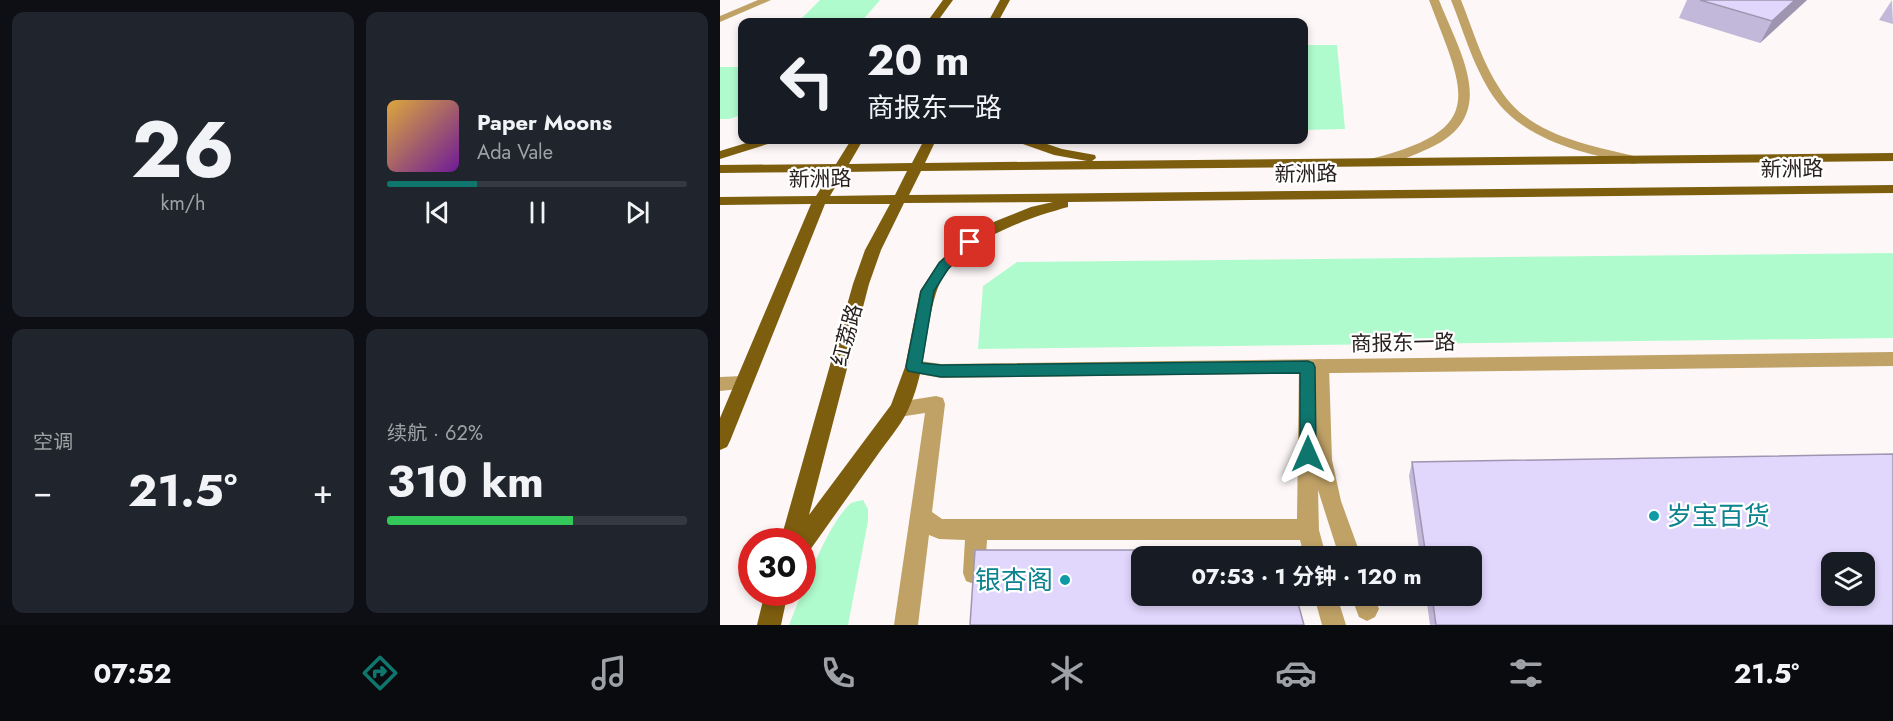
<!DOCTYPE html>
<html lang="zh">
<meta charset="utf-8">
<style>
body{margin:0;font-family:Jost,"Noto Sans SC",sans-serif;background:#20242c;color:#f1f3f6;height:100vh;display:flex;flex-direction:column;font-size:22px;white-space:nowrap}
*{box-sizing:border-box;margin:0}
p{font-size:20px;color:#9ea1a6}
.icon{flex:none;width:33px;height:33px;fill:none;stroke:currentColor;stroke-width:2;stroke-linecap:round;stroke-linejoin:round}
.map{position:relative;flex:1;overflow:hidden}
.panel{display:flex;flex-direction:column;gap:12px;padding:12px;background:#0d0f14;width:720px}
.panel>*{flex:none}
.guide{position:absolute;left:18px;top:18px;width:570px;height:126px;border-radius:12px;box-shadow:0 3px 9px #0003;background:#171b24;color:#f1f3f6;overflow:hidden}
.controls{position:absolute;left:1101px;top:552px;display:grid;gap:12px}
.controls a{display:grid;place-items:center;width:54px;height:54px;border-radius:12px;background:#171b24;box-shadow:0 3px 9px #0003;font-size:30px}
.speed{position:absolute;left:18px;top:528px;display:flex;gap:12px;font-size:30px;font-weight:700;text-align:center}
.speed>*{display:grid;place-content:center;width:78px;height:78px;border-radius:50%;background:#171b24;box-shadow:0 3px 9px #0003;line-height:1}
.speed .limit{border:9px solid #d22;background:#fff;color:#111}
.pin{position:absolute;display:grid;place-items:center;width:51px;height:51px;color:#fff;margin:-26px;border-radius:12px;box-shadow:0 3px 9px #0006}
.me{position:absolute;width:66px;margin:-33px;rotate:0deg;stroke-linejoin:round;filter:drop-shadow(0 0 4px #0008)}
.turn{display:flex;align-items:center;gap:21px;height:126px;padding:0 30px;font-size:27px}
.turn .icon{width:78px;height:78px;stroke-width:2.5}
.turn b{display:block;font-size:42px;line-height:51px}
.big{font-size:45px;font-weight:700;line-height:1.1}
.panel .widget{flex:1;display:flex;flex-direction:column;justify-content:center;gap:9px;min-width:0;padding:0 21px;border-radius:12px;background:#20242c}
.panel .dial{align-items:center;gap:0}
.dial b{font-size:78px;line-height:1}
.song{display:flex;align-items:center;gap:18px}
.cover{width:72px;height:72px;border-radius:9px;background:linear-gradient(135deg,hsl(40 70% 55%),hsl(280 70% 35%))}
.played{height:6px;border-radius:3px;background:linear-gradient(90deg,#0f766e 30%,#363941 30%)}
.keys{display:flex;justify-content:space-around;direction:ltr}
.heat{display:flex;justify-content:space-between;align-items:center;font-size:33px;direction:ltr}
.charge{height:9px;border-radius:4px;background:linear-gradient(90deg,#34c759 62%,#363941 0)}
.panel .tiles{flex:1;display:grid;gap:12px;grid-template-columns:repeat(2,1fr)}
.trip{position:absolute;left:411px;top:546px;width:351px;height:60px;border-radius:12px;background:#171b24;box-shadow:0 3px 9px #0003;font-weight:700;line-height:60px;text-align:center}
.menu{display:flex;height:96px;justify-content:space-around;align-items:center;background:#090b0e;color:#9ea1a6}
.menu .icon{width:42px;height:42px}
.menu .active{color:#0f766e}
.menu b{font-size:27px;color:#f1f3f6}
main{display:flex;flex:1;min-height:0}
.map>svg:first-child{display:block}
</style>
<main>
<section class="panel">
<div class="tiles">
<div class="widget dial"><b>26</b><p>km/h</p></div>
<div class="widget">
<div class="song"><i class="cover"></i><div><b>Paper Moons</b><p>Ada Vale</p></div></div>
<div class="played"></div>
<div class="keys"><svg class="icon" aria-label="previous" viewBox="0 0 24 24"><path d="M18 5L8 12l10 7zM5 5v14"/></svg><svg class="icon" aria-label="pause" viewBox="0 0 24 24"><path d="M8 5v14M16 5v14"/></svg><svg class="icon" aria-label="next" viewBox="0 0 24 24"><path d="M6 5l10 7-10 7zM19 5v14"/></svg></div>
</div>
<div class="widget"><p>空调</p>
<div class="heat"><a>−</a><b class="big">21.5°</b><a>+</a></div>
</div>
<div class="widget"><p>续航 · 62%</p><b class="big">310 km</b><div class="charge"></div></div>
</div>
</section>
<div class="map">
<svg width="1173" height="625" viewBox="0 0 1173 625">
<rect width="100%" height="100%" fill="#fdf8f7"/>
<path fill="#b0fbce" d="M100,0H160L141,22H78Z
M584,45H617L625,129L584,130Z
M0,67H22V115L9,119H0Z
M1173,253V338L258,349L263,286L297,262Z
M143,500L148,509V521L128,625H69C82,594 106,526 130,504C134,501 139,501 143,500Z"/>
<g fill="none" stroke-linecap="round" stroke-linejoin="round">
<path fill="#c0a267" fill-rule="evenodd" d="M38,0H51L0,22V16Z"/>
<path fill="#c0a267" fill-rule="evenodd" d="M600,359L606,361L609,366L612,460L621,501L641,556H619L598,490L599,530L606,556H584L580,540H267L265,573L262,581L254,584L246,581L243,573L245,540L219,539L209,535L198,625H174L205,413L179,417L172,415L170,409L172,403L216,396L223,398L225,404L212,512L222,519H577L579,367L582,362Z
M22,376L28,378L31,383L28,388L0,391V377Z
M594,596H617L626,625H602Z
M631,596H654L659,609L655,617L647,621L639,617Z"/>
<path fill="#c0a267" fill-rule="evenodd" d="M709,0H719C741,56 783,119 703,151C689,157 665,168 650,165L649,162L650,159C770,129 744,93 709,0Z
M731,0H741C753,30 762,62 780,89C809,136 869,145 918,157L919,160L918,163L913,164C860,152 799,140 769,90C752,62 743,30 731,0Z
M1173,352V366L221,378L188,372L185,367L188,362L194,360L221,364Z"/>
<path fill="#7d5d0e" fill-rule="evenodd" d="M223,0H233L217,22H207Z
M280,0H290L278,22H268Z
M36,140H53L51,143L0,159V151Z
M131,140H143L129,164L192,163L204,140H216L205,163L367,161L334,155L300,143L298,140H315L342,149L375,155L376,158L372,161L1173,153V161L201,171L189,195L1173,185V193L348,202V207C304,219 231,244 216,293C204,332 206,374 187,412C179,428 166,442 156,457C134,488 112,519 90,550L82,553V542H60L133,284L145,250L170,204H105L10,441L7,447L0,450V418L91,204L0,205V197L96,196L111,172L0,173V165L116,164ZM187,171L175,195L110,196L124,172ZM333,202L311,207L276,221L245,237L219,262L200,291L185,367L171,405L89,515L149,284L161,250L184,203Z
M45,592H68L61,625H37Z"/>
</g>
<path fill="#c2b8d9" d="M967,0H1087L1040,43L959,18Z
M1172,0L1173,24L1159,20Z
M692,462L1173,625H710L706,596H752V556H700L689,476Z"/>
<path fill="#9e96b0" d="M1075,0H1087L1040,43L1052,21Z"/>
<path fill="#e1d6fc" stroke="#9e96b0" stroke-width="1.5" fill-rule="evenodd" d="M980,0H1075L1052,21Z
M1173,454V625H716L712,596H752V556H706L692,462ZM1112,562H1144V596H1112Z
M255,550H564L566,556H422V596H576L584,625H250Z"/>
<path fill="#0f766e" stroke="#0a4d48" stroke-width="1.5" d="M250,237L254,239V244L228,269L214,291L202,363L221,365L588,361L593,363L595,367L596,454L594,460L588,462L582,460L580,454V373L221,377L188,371L186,367L201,291L219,263L246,239Z"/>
<g fill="#0f9aa8" stroke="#fff" stroke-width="2">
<circle cx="934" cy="516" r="6"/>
<circle cx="345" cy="580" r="6"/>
</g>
<g text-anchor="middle" stroke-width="4.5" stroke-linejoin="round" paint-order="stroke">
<g font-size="21" fill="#271f1c" stroke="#fff">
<text transform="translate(1072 169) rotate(-1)" y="7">新洲路</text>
<text transform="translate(586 174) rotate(-1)" y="7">新洲路</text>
<text transform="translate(100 179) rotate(-1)" y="7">新洲路</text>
<text transform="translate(127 335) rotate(-75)" y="7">红荔路</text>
<text transform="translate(683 343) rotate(-1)" y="7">商报东一路</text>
</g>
<g font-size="26" fill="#0d838f" stroke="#fff" text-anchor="start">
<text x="946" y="525">岁宝百货</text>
<text x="333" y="589" text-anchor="end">银杏阁</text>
</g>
</g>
</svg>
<div class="controls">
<a><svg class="icon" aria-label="layers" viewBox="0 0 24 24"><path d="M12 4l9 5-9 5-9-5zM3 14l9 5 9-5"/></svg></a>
</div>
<div class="speed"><div class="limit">30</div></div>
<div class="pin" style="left:250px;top:242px;background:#d93025"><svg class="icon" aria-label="arrive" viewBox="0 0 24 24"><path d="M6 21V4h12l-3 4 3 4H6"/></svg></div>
<svg class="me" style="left:588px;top:454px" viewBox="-20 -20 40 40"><path d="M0-17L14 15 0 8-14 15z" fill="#0f766e" stroke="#fff" stroke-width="4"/></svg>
<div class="trip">07:53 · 1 分钟 · 120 m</div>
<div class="guide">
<div class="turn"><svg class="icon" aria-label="left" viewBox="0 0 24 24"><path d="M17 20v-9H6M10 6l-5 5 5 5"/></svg><div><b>20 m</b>商报东一路</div></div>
</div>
</div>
</main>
<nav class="menu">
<b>07:52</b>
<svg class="icon active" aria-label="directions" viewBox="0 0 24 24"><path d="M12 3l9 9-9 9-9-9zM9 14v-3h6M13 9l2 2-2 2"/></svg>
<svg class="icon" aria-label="music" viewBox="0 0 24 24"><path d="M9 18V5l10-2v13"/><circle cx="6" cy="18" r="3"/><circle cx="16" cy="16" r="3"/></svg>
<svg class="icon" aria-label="phone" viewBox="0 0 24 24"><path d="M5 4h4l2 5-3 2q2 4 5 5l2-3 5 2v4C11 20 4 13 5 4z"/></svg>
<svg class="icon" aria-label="climate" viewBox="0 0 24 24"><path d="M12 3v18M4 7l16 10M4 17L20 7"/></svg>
<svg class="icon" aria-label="car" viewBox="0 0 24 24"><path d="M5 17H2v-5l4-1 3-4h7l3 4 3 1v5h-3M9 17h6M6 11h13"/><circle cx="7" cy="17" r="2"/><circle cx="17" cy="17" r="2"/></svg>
<svg class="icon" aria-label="filters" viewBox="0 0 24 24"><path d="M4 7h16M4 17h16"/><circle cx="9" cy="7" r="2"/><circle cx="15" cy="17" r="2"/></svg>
<b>21.5°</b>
</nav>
